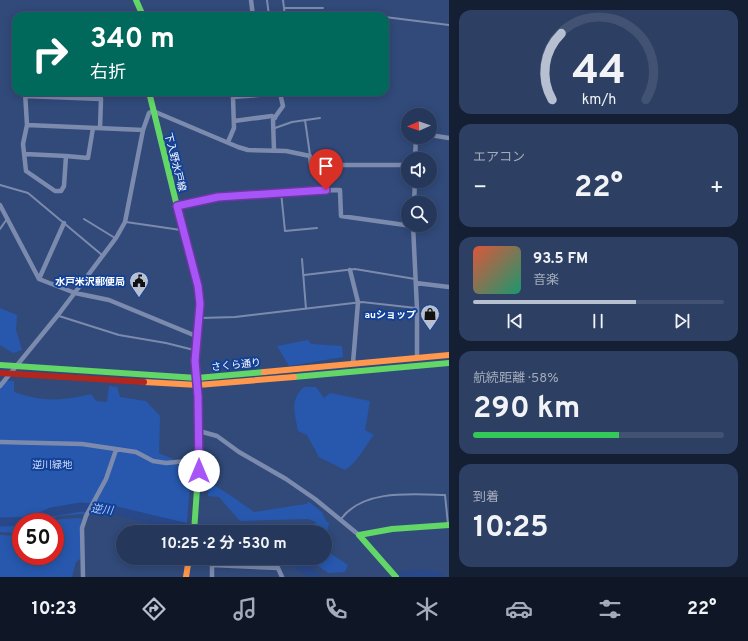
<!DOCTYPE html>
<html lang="ja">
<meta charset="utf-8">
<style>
body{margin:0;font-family:Overpass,"Noto Sans JP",sans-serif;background:#2d3f62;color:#f1f3f6;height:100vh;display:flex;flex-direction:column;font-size:15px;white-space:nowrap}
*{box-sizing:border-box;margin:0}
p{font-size:13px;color:#a3acbb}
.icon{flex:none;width:22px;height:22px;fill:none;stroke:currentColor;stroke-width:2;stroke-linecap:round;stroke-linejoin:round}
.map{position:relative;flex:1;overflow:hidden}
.sheet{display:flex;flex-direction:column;gap:10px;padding:10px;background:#141f33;width:299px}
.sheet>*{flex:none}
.top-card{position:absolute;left:12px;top:12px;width:377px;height:84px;border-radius:12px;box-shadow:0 2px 10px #0003,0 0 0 1px #425272;background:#00695c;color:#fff;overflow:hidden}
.needle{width:26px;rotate:268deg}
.controls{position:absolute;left:401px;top:108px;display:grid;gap:8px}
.controls a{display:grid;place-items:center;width:36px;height:36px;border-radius:50%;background:#25385c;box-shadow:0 2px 10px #0003,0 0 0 1px #425272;font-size:20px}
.speed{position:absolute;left:12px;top:513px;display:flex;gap:8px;font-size:20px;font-weight:700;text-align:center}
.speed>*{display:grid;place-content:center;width:52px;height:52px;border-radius:50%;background:#25385c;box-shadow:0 2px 10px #0003,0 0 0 1px #425272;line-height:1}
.speed .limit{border:6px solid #d22;background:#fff;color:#111}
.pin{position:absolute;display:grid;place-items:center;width:34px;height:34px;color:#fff;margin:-41px -17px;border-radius:50% 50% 50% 0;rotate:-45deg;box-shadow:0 0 4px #0007}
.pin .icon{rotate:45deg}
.me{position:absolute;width:44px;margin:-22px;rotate:0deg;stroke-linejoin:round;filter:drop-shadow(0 0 3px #0008)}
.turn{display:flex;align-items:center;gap:14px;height:84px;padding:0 12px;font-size:18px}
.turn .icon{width:52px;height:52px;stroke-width:2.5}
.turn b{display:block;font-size:28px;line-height:34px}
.big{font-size:30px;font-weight:700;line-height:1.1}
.sheet .card{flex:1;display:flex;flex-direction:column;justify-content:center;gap:6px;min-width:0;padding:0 14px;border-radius:12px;background:#2d3f62}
.sheet .dial{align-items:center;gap:0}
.dial svg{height:104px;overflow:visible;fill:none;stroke:#425272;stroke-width:7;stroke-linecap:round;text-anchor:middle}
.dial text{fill:#f1f3f6;stroke:none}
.song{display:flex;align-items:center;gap:12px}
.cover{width:48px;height:48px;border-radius:6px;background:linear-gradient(135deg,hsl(10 70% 55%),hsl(160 70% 35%))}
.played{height:4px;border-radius:2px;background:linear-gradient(90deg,#b7c0d0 65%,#425272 65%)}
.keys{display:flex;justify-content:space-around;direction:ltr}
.heat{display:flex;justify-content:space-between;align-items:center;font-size:22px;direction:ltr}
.charge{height:6px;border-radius:3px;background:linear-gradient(90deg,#34c759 58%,#425272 0)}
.trip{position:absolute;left:116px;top:525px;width:216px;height:40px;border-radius:20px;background:#25385c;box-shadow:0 2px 10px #0003,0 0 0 1px #425272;font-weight:700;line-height:40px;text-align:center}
.menu{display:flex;height:64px;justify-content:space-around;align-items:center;background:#0f1625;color:#a3acbb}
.menu .icon{width:28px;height:28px}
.menu .selected{color:#b7c0d0}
.menu b{font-size:18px;color:#f1f3f6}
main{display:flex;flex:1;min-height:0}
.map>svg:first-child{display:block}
</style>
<main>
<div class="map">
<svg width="449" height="577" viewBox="0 0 449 577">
<rect width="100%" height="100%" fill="#314a7a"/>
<path fill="#2758ae" d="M0,308L17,315L16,330L22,350L13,353L0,345Z
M308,340L311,344L342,346L343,357L289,366L277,346Z
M0,381H14V392C42,402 62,401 91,394L96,401L107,402L109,386L117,387L120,397L146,401L160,416L159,453L173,459L174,464L191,467L187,523L90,503L85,514L58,516L44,522H21V533L0,532Z
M304,387H316L324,398L330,393L370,401L365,430L374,435C364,447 358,462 345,470L319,457L307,435L298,431C295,413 289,401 304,387Z
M209,482L230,495L254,512L306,504L309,502L322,512L326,521L329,523L325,540V532H309L316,522L308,519L240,521L219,497L208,496Z
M80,518L82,519L80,528V559L76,562L72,577H0V535L21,536V556H55V522H52L61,519Z
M325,550L348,565L345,572L328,573L307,558H325Z"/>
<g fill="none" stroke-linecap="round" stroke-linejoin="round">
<path stroke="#284889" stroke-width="9" d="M0,522L32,521L51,512L81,507L113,510L204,532
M289,558L317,577
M397,577L421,574L440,577"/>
<path stroke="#7c8bad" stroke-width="2" d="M267,0L269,16
M283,0L285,16
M285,8H323
M372,16H379
M385,17L449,25
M282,94L300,92
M305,120L310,155
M275,128L292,122L320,118
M0,185L28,193L102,255
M281,192L285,231L317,228
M84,219L115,238
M126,222L181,230
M0,229L7,219
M302,259L306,309
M304,275L355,269L415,279
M59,316L119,335L166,343L194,350
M200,318L235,317L362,302L416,308
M341,519C363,489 412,494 445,495L448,524"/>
<path stroke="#7c8bad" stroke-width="4.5" d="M251,0L253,16
M25,92L27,125L23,144L26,171L55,191H61L64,186L66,156L88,158L93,128
M99,92L101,99L100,128
M25,96L101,99
M234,121L272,116L275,118
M27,125L143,130
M430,135L449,138
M228,142L234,128L233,97L270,94L281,95
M274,150L273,120L283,106L280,93
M25,154L66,156
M415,159L416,137
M414,203L415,181
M0,205L39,279L75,293L109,300L196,336
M177,207C230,195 285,190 340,190L341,216L412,226
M413,225L417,309V357
M350,270L358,302L353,363
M39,279L64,223
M416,283L449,287
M0,386L58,315L116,238L125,222L143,130L149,113L153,111L238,147L248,150L286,151L310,156L311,165H408
M199,431L217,436L239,452L286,479L315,499L359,535
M0,442L82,444L136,452L153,461L166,463L199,460
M83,577L82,528L86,516L106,479L116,450
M212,577V565L278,568L282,577"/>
<path stroke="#63d668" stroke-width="6" d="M136,0L143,16
M149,92L199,296L195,361L198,396L199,460L194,532
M0,365L197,378L264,372
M294,377L449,363
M396,577L359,535L392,529L449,525"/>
<path stroke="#ff974d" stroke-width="6" d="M264,372L449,355
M144,382L198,385L294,377
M186,577L189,558"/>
<path stroke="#b3261e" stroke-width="6" d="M0,373L144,382"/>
</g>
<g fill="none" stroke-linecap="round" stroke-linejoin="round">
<defs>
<path id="route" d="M199,471L198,396L195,361L200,304L198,286L177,206L218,197L326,190"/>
</defs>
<use href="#route" stroke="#6d37a1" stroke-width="10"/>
<use href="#route" stroke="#a855f7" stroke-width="7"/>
</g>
<defs>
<symbol id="civic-pin" viewBox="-11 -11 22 30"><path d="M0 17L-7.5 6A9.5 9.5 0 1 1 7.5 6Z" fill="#b7c0d0" stroke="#134198"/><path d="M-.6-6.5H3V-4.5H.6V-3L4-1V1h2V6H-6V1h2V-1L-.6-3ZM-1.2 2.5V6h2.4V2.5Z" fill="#111"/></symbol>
<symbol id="shop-pin" viewBox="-11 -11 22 30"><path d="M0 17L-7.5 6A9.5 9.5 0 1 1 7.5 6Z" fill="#b7c0d0" stroke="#134198"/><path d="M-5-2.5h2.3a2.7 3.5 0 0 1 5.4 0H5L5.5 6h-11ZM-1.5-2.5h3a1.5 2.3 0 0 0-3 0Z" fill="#111"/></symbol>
</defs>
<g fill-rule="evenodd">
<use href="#civic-pin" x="128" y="270" width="22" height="30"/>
<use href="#shop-pin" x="419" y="303" width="22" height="30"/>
</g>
<g text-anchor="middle" stroke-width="4" stroke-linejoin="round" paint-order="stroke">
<g font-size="10" fill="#fff" stroke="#134198">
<text transform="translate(176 162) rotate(76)" y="4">下入野水戸線</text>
<text transform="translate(236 364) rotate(-6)" y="4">さくら通り</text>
</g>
<g font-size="10" font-weight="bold" fill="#fff" stroke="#134198" text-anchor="end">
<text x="125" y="285">水戸米沢郵便局</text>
<text x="416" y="318">auショップ</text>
</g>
<g font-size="10" fill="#cedffd" stroke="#134198">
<text x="52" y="468">逆川緑地</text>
</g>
<g font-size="11" font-style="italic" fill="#b2ccf9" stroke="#134198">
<text transform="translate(102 509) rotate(7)" y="4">逆川</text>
</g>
</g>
</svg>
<div class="controls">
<a><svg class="needle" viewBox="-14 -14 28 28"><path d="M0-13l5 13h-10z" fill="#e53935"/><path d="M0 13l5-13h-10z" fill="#a3acbb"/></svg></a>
<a><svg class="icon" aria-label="sound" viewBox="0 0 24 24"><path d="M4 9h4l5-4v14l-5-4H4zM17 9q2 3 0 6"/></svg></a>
<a><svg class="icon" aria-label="search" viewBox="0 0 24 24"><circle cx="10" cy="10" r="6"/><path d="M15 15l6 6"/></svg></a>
</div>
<div class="speed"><div class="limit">50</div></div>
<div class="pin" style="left:326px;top:190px;background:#d93025"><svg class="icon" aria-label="arrive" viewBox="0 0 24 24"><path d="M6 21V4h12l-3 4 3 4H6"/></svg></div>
<svg class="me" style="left:199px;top:471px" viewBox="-20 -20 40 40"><circle r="19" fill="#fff"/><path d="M0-13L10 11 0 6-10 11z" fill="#a855f7"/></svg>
<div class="trip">10:25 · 2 分 · 530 m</div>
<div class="top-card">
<div class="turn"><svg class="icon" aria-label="right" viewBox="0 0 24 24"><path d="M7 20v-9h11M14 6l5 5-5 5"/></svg><div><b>340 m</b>右折</div></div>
</div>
</div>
<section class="sheet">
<div class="card dial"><svg viewBox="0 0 100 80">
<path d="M14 69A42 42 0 1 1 86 69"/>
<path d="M14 69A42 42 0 0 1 21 18" stroke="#b7c0d0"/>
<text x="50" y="56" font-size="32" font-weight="700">44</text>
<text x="50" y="72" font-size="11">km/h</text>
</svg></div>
<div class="card"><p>エアコン</p>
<div class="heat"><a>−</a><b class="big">22°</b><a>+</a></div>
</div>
<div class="card">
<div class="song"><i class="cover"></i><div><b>93.5 FM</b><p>音楽</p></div></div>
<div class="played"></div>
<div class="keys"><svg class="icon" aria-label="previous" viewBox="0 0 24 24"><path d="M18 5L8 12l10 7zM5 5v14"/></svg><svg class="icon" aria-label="pause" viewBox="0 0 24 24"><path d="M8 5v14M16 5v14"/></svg><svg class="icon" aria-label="next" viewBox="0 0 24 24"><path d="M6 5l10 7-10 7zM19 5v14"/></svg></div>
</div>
<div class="card"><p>航続距離 · 58%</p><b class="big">290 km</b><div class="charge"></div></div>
<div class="card"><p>到着</p><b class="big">10:25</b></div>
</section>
</main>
<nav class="menu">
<b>10:23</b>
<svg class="icon selected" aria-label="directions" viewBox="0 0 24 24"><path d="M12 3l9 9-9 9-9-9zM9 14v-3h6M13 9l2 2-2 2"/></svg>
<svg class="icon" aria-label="music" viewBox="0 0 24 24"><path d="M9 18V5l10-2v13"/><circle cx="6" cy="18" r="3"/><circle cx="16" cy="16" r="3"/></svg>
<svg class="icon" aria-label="phone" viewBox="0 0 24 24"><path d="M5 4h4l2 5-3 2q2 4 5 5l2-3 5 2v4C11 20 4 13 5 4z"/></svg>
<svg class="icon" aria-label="climate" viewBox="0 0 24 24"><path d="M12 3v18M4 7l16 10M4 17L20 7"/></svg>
<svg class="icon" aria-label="car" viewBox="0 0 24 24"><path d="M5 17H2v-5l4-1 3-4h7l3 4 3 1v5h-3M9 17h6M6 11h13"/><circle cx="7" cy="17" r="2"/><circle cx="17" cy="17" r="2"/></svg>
<svg class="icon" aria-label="filters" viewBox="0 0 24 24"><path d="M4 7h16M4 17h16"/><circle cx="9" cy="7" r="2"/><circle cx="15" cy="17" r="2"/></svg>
<b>22°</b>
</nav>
